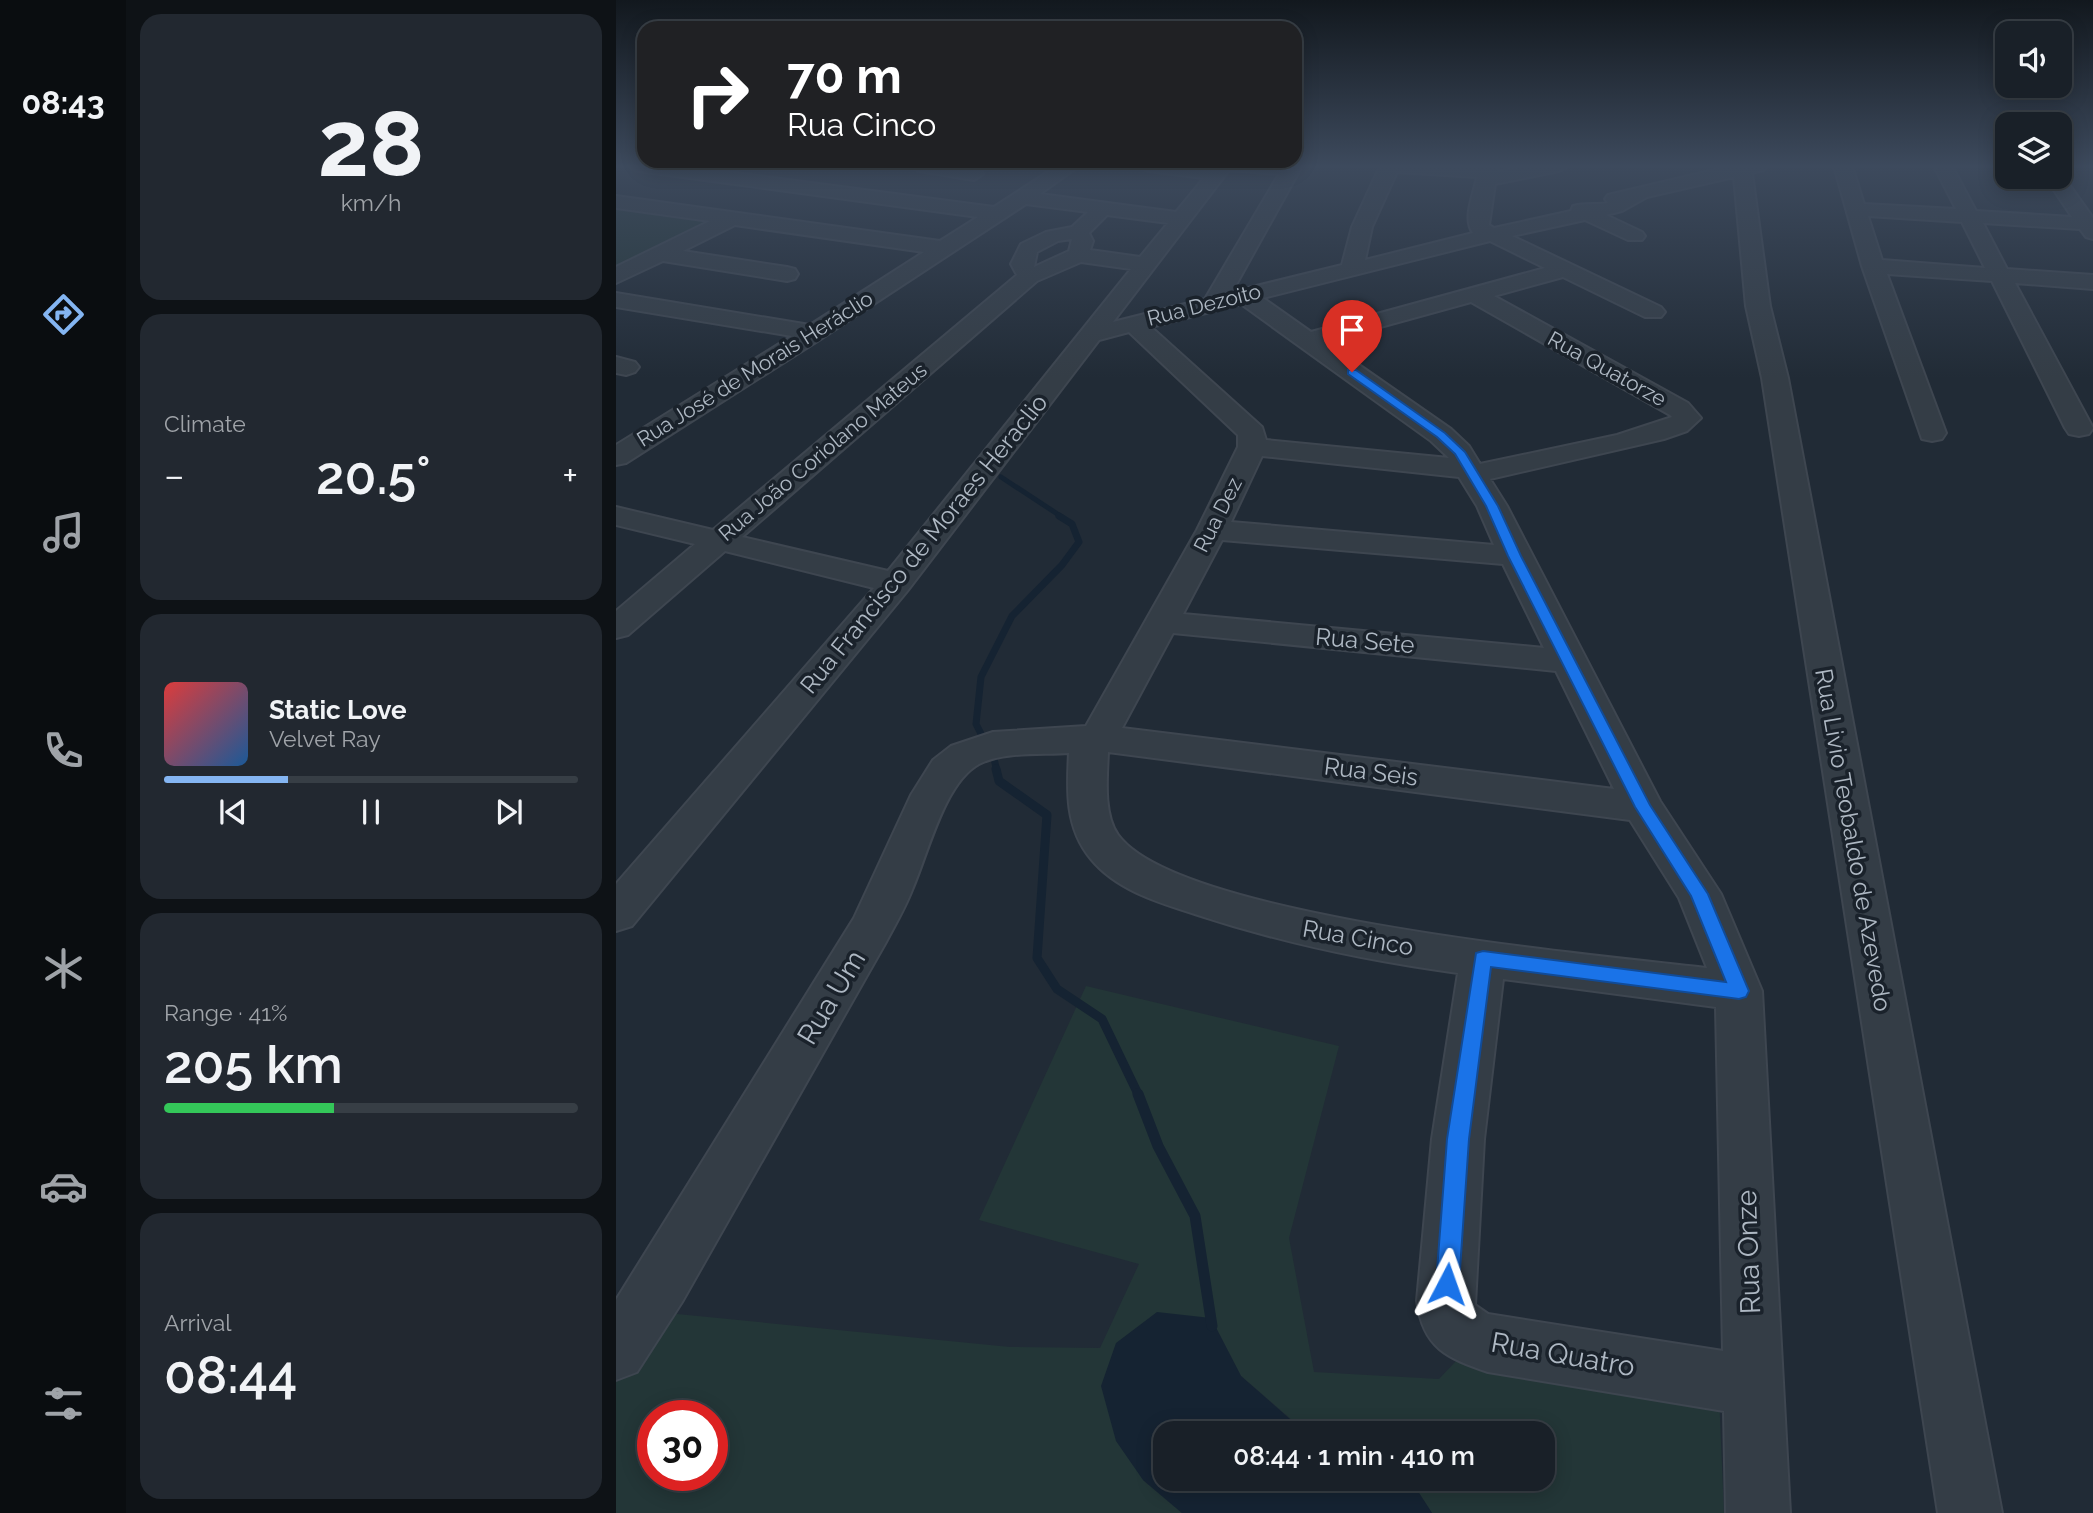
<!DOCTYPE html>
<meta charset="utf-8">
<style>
body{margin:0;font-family:Raleway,sans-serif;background:#222830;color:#f1f3f6;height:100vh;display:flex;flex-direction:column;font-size:26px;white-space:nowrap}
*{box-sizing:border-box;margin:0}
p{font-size:23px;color:#9fa3a8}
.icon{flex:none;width:38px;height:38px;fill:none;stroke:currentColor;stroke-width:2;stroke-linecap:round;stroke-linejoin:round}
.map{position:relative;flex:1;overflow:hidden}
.side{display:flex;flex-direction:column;gap:14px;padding:14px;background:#0e1216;width:490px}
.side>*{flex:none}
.guide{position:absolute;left:21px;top:21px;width:665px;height:147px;border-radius:21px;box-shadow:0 4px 18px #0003,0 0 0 2px #373e45;background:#202124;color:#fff;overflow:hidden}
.controls{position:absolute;left:1379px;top:21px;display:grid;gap:14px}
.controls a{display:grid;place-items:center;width:77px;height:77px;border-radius:14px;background:#192028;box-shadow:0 4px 18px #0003,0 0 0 2px #373e45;font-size:35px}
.speed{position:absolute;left:21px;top:1400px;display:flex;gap:14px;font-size:35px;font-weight:700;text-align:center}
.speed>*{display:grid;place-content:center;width:91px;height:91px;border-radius:50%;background:#192028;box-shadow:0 4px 18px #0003,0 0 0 2px #373e45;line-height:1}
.speed .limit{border:10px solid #d22;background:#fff;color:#111}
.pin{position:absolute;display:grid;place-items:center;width:60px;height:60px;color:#fff;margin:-72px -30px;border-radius:50% 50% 50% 0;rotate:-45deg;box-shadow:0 0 7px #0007}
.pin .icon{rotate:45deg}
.me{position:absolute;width:77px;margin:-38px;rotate:4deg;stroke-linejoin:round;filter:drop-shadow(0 0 5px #0008)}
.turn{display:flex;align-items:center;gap:24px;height:147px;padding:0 35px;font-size:32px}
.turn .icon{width:91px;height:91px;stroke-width:2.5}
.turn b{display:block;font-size:49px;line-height:60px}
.big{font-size:52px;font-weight:600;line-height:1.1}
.side .tile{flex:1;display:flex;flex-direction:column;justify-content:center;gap:10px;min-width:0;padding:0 24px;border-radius:21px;background:#222830}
.side .dial{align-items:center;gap:0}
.dial b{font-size:91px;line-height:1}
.song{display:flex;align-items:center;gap:21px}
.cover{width:84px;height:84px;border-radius:10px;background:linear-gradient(135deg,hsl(0 70% 55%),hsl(210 70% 35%))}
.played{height:7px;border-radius:4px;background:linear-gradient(90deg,#84b5f2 30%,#373e45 30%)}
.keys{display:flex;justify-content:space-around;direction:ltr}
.heat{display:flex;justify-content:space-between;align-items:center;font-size:38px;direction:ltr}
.charge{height:10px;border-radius:5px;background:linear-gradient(90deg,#34c759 41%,#373e45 0)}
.trip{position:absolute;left:537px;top:1421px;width:402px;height:70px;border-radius:21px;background:#192028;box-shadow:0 4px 18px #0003,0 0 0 2px #373e45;font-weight:600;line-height:70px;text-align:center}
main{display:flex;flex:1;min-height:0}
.tabs{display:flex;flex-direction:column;width:126px;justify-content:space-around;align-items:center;background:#0a0d10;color:#9fa3a8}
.tabs .icon{width:49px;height:49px}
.tabs .current{color:#84b5f2}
.tabs b{font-size:32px;color:#f1f3f6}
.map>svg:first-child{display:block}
</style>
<main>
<nav class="tabs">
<b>08:43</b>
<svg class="icon current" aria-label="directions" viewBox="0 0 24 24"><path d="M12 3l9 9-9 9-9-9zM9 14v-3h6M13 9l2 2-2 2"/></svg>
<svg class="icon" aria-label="music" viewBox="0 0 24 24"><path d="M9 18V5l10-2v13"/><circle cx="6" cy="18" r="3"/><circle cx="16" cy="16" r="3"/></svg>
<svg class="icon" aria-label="phone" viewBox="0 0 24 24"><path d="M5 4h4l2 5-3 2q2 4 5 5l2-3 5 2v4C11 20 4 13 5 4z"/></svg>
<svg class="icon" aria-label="climate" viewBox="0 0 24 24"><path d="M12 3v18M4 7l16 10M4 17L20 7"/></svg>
<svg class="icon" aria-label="car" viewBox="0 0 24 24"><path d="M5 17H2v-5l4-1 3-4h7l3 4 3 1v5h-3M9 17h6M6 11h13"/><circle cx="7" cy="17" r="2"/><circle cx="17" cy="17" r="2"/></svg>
<svg class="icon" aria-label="filters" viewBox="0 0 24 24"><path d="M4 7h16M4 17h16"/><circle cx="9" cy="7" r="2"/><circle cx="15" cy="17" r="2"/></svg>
</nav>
<section class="side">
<div class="tile dial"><b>28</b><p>km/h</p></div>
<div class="tile"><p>Climate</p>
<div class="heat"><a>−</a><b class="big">20.5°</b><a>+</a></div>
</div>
<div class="tile">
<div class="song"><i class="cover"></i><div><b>Static Love</b><p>Velvet Ray</p></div></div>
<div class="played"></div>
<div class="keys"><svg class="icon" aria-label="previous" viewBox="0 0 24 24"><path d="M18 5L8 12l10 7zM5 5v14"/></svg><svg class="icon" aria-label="pause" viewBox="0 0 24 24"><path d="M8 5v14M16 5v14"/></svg><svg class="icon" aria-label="next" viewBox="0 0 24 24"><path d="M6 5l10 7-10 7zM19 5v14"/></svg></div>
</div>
<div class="tile"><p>Range · 41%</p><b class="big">205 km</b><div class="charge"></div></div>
<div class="tile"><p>Arrival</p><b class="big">08:44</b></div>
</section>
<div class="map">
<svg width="1477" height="1513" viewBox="0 0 1477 1513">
<rect width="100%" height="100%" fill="#212b36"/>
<path fill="#233637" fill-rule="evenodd" d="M0,208L98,223L0,270Z
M470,986L723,1046L673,1238L698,1372L823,1379L841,1360L1103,1395L1108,1513H816L794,1479H928V1433H704L677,1421L625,1376L595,1318L527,1480L566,1513H0V1379L51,1313L394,1347L484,1348L523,1264L363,1220ZM37,1416H96V1475H37Z"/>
<path fill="#152332" d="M541,1312L595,1318L625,1376L676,1421L704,1433H550V1479H794L816,1513H566L527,1480L500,1441L485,1386L500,1343Z"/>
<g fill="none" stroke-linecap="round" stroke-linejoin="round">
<path stroke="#152332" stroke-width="5" d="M385,477L446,517"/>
<path stroke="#152332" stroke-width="7" d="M381,771L378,759L360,724L365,677L396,616L446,565L463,542L456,524L443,516"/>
<path stroke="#152332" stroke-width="9" d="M380,769L383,781L431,815L421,958L441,989L486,1019L523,1096"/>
<path stroke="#152332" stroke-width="11" d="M522,1094L542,1146L579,1216L596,1326"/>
<defs>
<path id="minor" d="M13,166H67L378,207L441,166H463L424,194L560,212L588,178L532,171L523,166H686L616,292L726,265L736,227L764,166H882L881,172L912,166H952L943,171L879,184L873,225L878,228L955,211L957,206C968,203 980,205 992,203L989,199L992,195L1115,166H1150L1147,170L1136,173L1154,306L1172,378L1386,1513H1322L1146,378L1130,306L1118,177L1031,197L1006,211L990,215L1026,232L1029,236L1026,240H1012L969,220L896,236L1045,307L1049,312L1045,317H1029L947,277L878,296L1072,403L1085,418L1071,431L1048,439L874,479L891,506L1044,801L1105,894L1146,991L1174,1513H1110L1108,1411L872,1372C831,1358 807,1348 801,1301L816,1139L842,973C753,961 667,943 582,915C545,903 501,891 475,859C449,828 451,790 453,753C426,755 388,751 363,764C328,783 312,854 296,890C289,908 279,925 270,942L66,1302L21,1372L0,1380V1300L238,918L295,795L317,760L335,746L377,732L470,726L581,530L622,447V435L513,332L483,340L292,590L16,926L0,931V884L258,588L109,551L12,635L0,638V611L79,544L0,525V507L97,530L401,275L395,264L405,244L430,232L456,227L472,212L410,204L206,338L10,463L0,465V445L176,336L0,307V293L194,325L308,252L119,225L67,251L171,267L179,269L182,274L179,279L171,281L47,261L0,283V267L94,221L0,208V196L324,241L362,217L22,171ZM613,170L663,174L589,299L497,322ZM781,172L861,177C858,193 846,219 857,233L749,260L756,227ZM491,215L552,223L524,257L474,250L477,241L473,233ZM456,239L453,251L418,267L421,252L442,241ZM874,241L929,268L695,332L647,298ZM465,262L515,269L272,571L126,537L421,281ZM855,302L1054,415L1056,417L1001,435L864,464L853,446L835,429L710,342ZM625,304L815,441L833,458L650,440L646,427L535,327ZM646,456L843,477L861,506L878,545L615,522ZM606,540L887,564L928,648L567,614ZM557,633L940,671L998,789L506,728ZM492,752L1014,820L1063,898L1091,968C980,955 562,918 502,835C487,814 491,777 492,752ZM887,979L1100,1007L1107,1351L872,1314L859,1305L868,1139Z
M294,166H344L365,170L367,174L358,180L303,171Z
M1218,166H1236L1248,204L1340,209L1318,166H1336L1360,211L1456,217L1429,177H1444L1445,173L1477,218V239L1470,237L1464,229L1367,223L1391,269L1477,275V289L1399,283L1477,428L1473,434L1463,436L1453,434L1449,428L1376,281L1271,274L1330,433L1326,439L1316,441L1306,439L1246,266ZM1252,216L1346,222L1369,268L1266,260Z
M0,357L19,362L23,367L19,372L10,375L0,373Z"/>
</defs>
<use href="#minor" stroke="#3e4650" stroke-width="4"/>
<use href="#minor" fill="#343d46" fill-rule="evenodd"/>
</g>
<linearGradient id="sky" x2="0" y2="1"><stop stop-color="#12181e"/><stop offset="0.44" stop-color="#3d4a5d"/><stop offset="1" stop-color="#3d4a5d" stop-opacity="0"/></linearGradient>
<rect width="1477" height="378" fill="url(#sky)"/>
<path fill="#1a73e8" stroke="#114b97" stroke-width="2" d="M732,370H740L829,433L849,452L882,506L905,556L1034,805L1092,894L1133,991L1130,997L1123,999L875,967L853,1139L843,1284L840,1292L831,1296L823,1292L820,1284L831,1139L860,953L867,951L1110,982L1075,896L1019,807L892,556L870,506L839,454L821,437L732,374Z"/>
<g text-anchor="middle" stroke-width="7" stroke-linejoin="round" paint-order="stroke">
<g font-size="21" fill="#aeb8c3" stroke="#1a222b">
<text transform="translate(588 305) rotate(-14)" y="7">Rua Dezoito</text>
<text transform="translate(139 369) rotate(-32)" y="7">Rua José de Morais Heráclio</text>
<text transform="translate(991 369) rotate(29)" y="7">Rua Quatorze</text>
<text transform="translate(207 452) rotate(-40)" y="7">Rua João Coriolano Mateus</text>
<text transform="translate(602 515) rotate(-63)" y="7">Rua Dez</text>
</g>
<g font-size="24" fill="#aeb8c3" stroke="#1a222b">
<text transform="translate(308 544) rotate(-51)" y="8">Rua Francisco de Moraes Heraclio</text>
<text transform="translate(749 641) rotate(5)" y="8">Rua Sete</text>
<text transform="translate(755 772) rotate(7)" y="8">Rua Seis</text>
<text transform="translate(1237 840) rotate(80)" y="8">Rua Livio Teobaldo de Azevedo</text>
<text transform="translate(742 938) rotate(10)" y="8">Rua Cinco</text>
</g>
<g font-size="28" fill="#aeb8c3" stroke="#1a222b">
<text transform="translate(215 997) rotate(-59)" y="10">Rua Um</text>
<text transform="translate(1132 1252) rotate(-92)" y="10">Rua Onze</text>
<text transform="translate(947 1354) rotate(10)" y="10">Rua Quatro</text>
</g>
</g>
</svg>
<div class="controls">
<a><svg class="icon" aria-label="sound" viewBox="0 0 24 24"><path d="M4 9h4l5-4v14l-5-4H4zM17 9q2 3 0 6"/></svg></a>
<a><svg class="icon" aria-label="layers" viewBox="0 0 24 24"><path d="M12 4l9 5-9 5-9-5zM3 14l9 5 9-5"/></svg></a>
</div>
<div class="speed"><div class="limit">30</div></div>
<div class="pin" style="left:736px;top:372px;background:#d93025"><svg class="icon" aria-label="arrive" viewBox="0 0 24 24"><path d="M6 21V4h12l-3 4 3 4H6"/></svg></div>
<svg class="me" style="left:831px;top:1284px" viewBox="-20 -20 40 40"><path d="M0-17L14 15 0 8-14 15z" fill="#1a73e8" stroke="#fff" stroke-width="4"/></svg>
<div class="trip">08:44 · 1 min · 410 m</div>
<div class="guide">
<div class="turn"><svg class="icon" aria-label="right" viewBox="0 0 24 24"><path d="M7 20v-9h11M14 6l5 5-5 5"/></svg><div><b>70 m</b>Rua Cinco</div></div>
</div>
</div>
</main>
